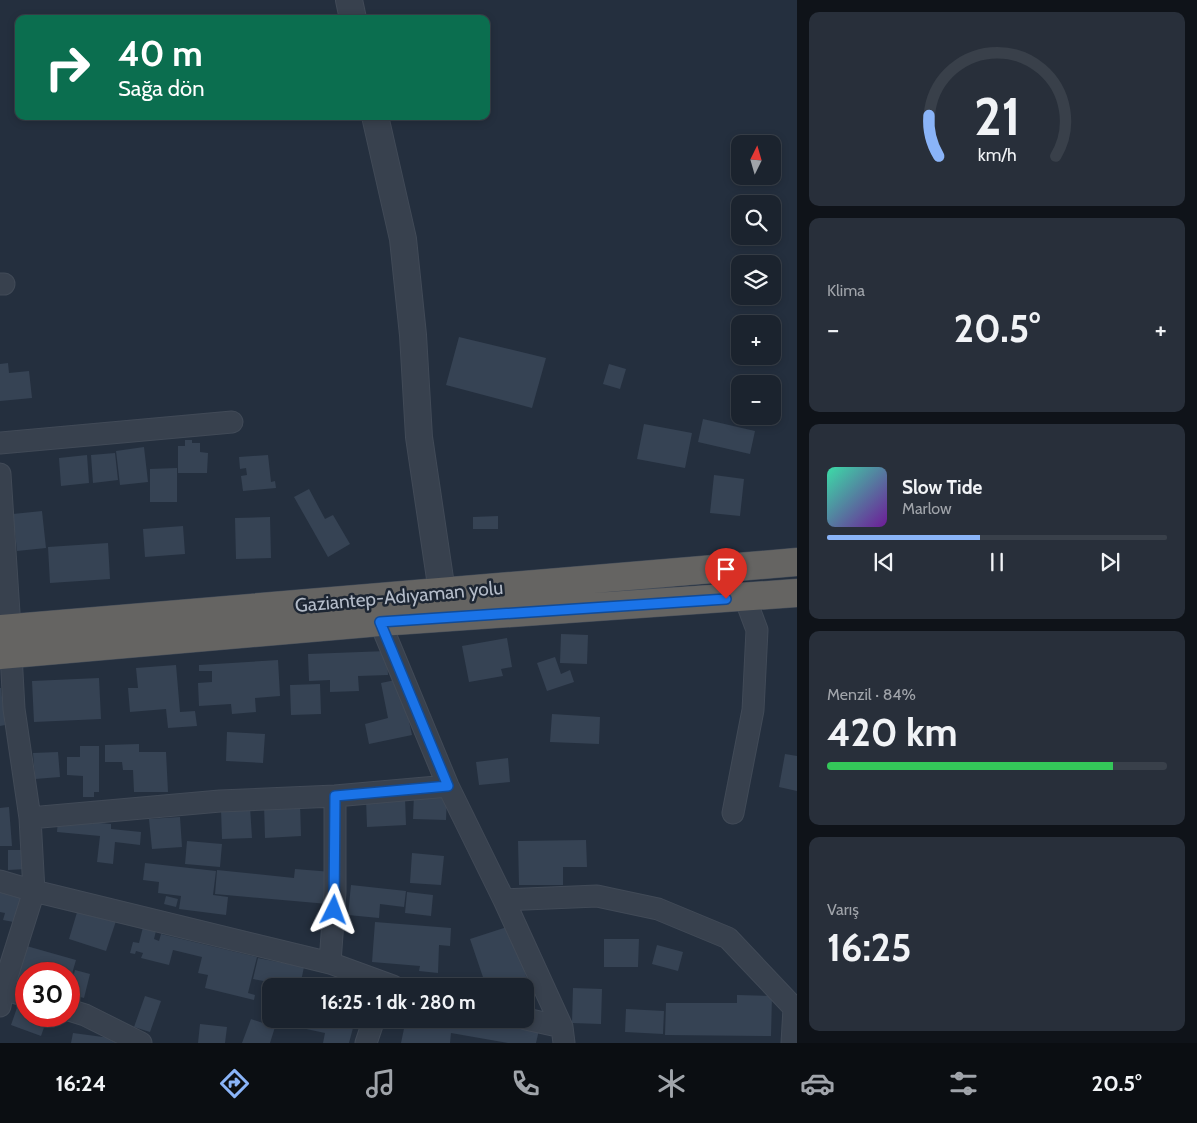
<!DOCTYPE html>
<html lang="tr">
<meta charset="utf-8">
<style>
body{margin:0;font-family:Cabin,sans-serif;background:#282f3a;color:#f1f3f6;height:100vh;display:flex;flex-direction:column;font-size:19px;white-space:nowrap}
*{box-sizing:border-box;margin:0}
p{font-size:16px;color:#a0a4aa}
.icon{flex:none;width:28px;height:28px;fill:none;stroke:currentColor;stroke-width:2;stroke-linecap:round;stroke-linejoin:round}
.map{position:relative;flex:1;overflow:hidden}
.drawer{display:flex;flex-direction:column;gap:12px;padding:12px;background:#0f1319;width:400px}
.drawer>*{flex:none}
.banner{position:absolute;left:15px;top:15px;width:475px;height:105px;border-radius:10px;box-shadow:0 2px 8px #0003,0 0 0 1px #39404a;background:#0b6e4f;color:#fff;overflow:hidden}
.needle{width:32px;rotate:5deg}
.controls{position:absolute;left:731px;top:135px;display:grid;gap:10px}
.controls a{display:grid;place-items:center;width:50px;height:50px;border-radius:10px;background:#1b232e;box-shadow:0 2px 8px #0003,0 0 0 1px #39404a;font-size:25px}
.speed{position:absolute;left:15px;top:962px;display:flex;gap:10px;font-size:25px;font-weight:700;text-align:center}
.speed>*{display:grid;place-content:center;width:65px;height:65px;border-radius:50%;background:#1b232e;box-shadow:0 2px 8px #0003,0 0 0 1px #39404a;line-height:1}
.speed .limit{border:8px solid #d22;background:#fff;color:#111}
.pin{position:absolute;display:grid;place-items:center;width:42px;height:42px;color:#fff;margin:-51px -21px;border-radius:50% 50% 50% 0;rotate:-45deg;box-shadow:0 0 5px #0007}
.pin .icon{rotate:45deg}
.me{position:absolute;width:55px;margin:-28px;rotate:3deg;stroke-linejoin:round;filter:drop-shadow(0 0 4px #0008)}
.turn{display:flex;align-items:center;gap:18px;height:105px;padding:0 20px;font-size:22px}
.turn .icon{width:65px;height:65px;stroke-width:2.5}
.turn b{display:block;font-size:35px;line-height:42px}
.big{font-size:38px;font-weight:700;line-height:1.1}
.drawer .tile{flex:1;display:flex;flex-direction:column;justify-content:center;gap:8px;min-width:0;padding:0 18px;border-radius:10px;background:#282f3a}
.drawer .dial{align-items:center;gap:0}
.dial svg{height:130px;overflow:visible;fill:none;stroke:#39404a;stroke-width:7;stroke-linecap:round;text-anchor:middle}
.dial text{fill:#f1f3f6;stroke:none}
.song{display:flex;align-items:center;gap:15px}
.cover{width:60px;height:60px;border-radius:8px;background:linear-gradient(135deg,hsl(160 70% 55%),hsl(280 70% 35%))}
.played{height:5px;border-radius:2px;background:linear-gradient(90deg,#8ab4f8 45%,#39404a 45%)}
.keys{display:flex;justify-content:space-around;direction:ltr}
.heat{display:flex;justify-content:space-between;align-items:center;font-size:28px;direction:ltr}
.charge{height:8px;border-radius:4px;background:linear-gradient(90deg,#34c759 84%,#39404a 0)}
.trip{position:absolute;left:262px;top:978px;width:272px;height:50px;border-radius:10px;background:#1b232e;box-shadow:0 2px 8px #0003,0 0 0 1px #39404a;font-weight:700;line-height:50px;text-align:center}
.dock{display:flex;height:80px;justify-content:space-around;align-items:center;background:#0b0e12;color:#a0a4aa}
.dock .icon{width:35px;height:35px}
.dock .on{color:#8ab4f8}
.dock b{font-size:22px;color:#f1f3f6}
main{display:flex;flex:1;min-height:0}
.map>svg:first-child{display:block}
</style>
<main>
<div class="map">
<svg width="797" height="1043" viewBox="0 0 797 1043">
<rect width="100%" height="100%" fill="#242f3e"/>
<path fill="#364354" d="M459,337L546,358L532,408L446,385Z
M8,363L9,373L29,371L32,398L0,401V364Z
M609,364L626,369L620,389L603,384Z
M703,419L755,431L750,454L698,442Z
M644,424L692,433L685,468L637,459Z
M185,440H192V443H200V452L208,453L207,473H178V446H185Z
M144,447L148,482L120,485L116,451Z
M115,453L118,480L93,483L91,455Z
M87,455L89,483L61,486L59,458Z
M268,455L271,482L275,481L276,488L243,491L241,476L247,475L246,468L240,469L239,457Z
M177,468V502H150V469Z
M714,475L744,479L740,516L710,513Z
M309,489L325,519L333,515L350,544L328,557L294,497Z
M42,511L46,548L17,551L13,514Z
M498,516V529H473V517Z
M270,517L271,558L236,559L235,518Z
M183,526L185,554L145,557L143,529Z
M108,543L110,579L50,583L48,547Z
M561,634L588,635L587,664L560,663Z
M507,638L512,667L501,669L503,676L469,682L462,646Z
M387,651L388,675L358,676L359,691L330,692V680L309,681L308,654Z
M555,657L561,674L570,670L574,682L547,691L537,663Z
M278,660L280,696L255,698L256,712L232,714L231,704L199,706L198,683L212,682V671H199V665Z
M176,665L180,712L195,711L197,726L168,728L166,709L130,712L128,688H138L136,668Z
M99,678L101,719L34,722L32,681Z
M400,679L412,735L369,744L365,724L388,718L381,683Z
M320,684L321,714L291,715L290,685Z
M0,688H1L5,725L0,726Z
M552,714L600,717L599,744L550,742Z
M227,732L265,734L263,763L226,761Z
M139,744V752H166L168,792H134L133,770H123L122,762H105V745Z
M80,746H99V792H94V797H83V776L67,775V757H80Z
M58,752L60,777L35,779L33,753Z
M785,754L797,756V791L779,787Z
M508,758L510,782L479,785L476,762Z
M414,794L447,796L446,820L413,819Z
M405,797L406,825L367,827L366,799Z
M300,803L301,836L265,838L264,804Z
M9,807L12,846H0V808Z
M250,807L252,838L222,839L221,809Z
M180,817L182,847L152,849L149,819Z
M58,819L111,824V829L141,832L140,845L115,842L113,864L97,862L100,836L57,832Z
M586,840L587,867H563V885H519L518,841Z
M187,841L222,844L220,867L185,864Z
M8,850H26V869L8,870Z
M412,853L444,856L441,885L410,883Z
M145,863L216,871L213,895L228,897L226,915L179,909L181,896L158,893L159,882L143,880Z
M295,869L332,872L328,904L215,894L217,870L294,878Z
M351,885L406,891L404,907L380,904L379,918L348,915Z
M0,887L26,892L19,923L3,920L5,913L0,912Z
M407,892L433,895L431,916L405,913Z
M166,896L178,899L176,907L164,904Z
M78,909L116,921L106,951L69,939Z
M375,922L451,928L450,946L439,945L438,973L419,971L420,966L372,962Z
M510,926L532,995L526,997V986H486L470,939Z
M143,927L156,931L154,939L159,941L161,934L257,957L248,993L255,995L254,1000L205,988L208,975L198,973L202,957L173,950L169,965L141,958L143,953L136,951L135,954L130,953L133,942L139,943Z
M604,939H639L638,967H604Z
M23,945L76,960L69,984V974H26V986L12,982Z
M657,945L683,952L678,971L652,964Z
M258,958L304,967L300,986H291L253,979Z
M75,970L90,974L84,998L69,994Z
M573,988L602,989L601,1024L572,1023Z
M737,995L772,996L771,1036L665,1035L666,1003H737Z
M145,996L161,1001L150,1032L134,1027Z
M20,999L26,1001V1016H48L41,1036L11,1025Z
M626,1009L664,1011L663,1034L625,1032Z
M270,1014L271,1019H313L353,1028L349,1043H323L325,1033L269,1021Z
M251,1019L275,1027L270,1043H242Z
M406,1019H472L539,1030L536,1043H508L451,1033L450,1043H401Z
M200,1024L227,1027L225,1043H198Z
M73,1033L118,1039L117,1043H71Z"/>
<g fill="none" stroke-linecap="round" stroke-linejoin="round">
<defs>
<path id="minor" d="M0,284H4
M0,443L232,422
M0,474L10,628
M375,610L448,786L504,900L562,1027L564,1043
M733,813L753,710L757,630L745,598
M30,818L220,801L335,796L448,786
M0,881L34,891L330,963L393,986
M504,900L597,896L658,909L728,938L797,1011
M330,963L335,892V796
M3,989L26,996
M0,1006L3,989L34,891L30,818L14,709L11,654
M69,1010L85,1015L141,1043
M526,1019L562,1027
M366,1043L374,1019
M792,1043L794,1008L797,1009"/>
<path id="tertiary" d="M349,0L353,19
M375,116L403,239L413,335L419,437L442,592"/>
<path id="trunk" d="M0,629L797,562
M0,655L380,622L797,593"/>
</defs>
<use href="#minor" stroke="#414a57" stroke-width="23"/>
<use href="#tertiary" stroke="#414a57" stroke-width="28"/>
<use href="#trunk" stroke="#434c59" stroke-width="29"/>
<use href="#minor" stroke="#38414e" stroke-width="21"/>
<use href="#tertiary" stroke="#38414e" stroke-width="26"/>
<use href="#trunk" stroke="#656462" stroke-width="28"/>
</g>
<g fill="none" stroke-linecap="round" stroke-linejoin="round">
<defs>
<path id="route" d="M334,910L335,796L448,786L380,622L726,599"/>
</defs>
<use href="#route" stroke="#114b97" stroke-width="12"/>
<use href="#route" stroke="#1a73e8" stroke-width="9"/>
</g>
<g text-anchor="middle" stroke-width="5" stroke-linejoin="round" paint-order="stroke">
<g font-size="19" fill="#b4bcc9" stroke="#1d2633">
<text transform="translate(399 596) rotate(-5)" y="7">Gaziantep-Adıyaman yolu</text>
</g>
</g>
</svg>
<div class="controls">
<a><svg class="needle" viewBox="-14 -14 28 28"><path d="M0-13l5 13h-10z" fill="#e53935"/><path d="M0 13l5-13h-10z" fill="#a0a4aa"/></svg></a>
<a><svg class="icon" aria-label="search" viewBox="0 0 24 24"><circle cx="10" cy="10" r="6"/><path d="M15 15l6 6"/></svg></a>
<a><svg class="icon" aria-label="layers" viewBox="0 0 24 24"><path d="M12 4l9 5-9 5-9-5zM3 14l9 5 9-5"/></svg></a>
<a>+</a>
<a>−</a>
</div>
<div class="speed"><div class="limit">30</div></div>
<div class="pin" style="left:726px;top:599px;background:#d93025"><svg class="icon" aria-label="arrive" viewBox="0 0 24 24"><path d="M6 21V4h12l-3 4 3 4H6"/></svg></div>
<svg class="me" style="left:334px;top:910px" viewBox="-20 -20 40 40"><path d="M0-17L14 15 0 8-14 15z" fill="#1a73e8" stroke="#fff" stroke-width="4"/></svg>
<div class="trip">16:25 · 1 dk · 280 m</div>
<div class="banner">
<div class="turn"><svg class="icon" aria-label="right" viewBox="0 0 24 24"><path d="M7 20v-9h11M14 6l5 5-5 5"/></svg><div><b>40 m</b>Sağa dön</div></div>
</div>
</div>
<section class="drawer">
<div class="tile dial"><svg viewBox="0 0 100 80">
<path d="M14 69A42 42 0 1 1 86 69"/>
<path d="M14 69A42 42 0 0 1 8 44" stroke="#8ab4f8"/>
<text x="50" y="56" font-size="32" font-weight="700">21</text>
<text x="50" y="72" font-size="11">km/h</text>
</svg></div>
<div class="tile"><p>Klima</p>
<div class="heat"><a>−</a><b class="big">20.5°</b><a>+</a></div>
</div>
<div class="tile">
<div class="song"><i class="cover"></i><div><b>Slow Tide</b><p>Marlow</p></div></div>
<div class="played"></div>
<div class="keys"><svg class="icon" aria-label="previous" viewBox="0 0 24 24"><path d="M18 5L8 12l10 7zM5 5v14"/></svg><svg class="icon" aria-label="pause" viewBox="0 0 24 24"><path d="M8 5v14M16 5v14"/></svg><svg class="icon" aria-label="next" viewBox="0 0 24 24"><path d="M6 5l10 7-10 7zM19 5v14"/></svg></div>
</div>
<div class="tile"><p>Menzil · 84%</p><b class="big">420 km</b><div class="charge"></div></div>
<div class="tile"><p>Varış</p><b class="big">16:25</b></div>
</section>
</main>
<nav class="dock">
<b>16:24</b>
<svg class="icon on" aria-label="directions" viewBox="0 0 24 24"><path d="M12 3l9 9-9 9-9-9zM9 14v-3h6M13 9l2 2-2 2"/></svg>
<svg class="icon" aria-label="music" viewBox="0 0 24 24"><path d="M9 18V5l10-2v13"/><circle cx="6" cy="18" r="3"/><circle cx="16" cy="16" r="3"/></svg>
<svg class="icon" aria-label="phone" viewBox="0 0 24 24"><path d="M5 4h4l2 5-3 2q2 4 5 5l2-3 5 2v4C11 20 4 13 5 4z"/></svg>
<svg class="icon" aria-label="climate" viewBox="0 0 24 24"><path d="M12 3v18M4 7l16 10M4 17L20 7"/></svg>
<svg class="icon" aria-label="car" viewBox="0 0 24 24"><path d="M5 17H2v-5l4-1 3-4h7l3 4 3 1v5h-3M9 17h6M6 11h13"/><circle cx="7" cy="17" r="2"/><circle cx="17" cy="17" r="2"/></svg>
<svg class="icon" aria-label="filters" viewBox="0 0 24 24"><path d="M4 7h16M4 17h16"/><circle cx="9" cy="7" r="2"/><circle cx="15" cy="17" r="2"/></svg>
<b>20.5°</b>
</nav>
